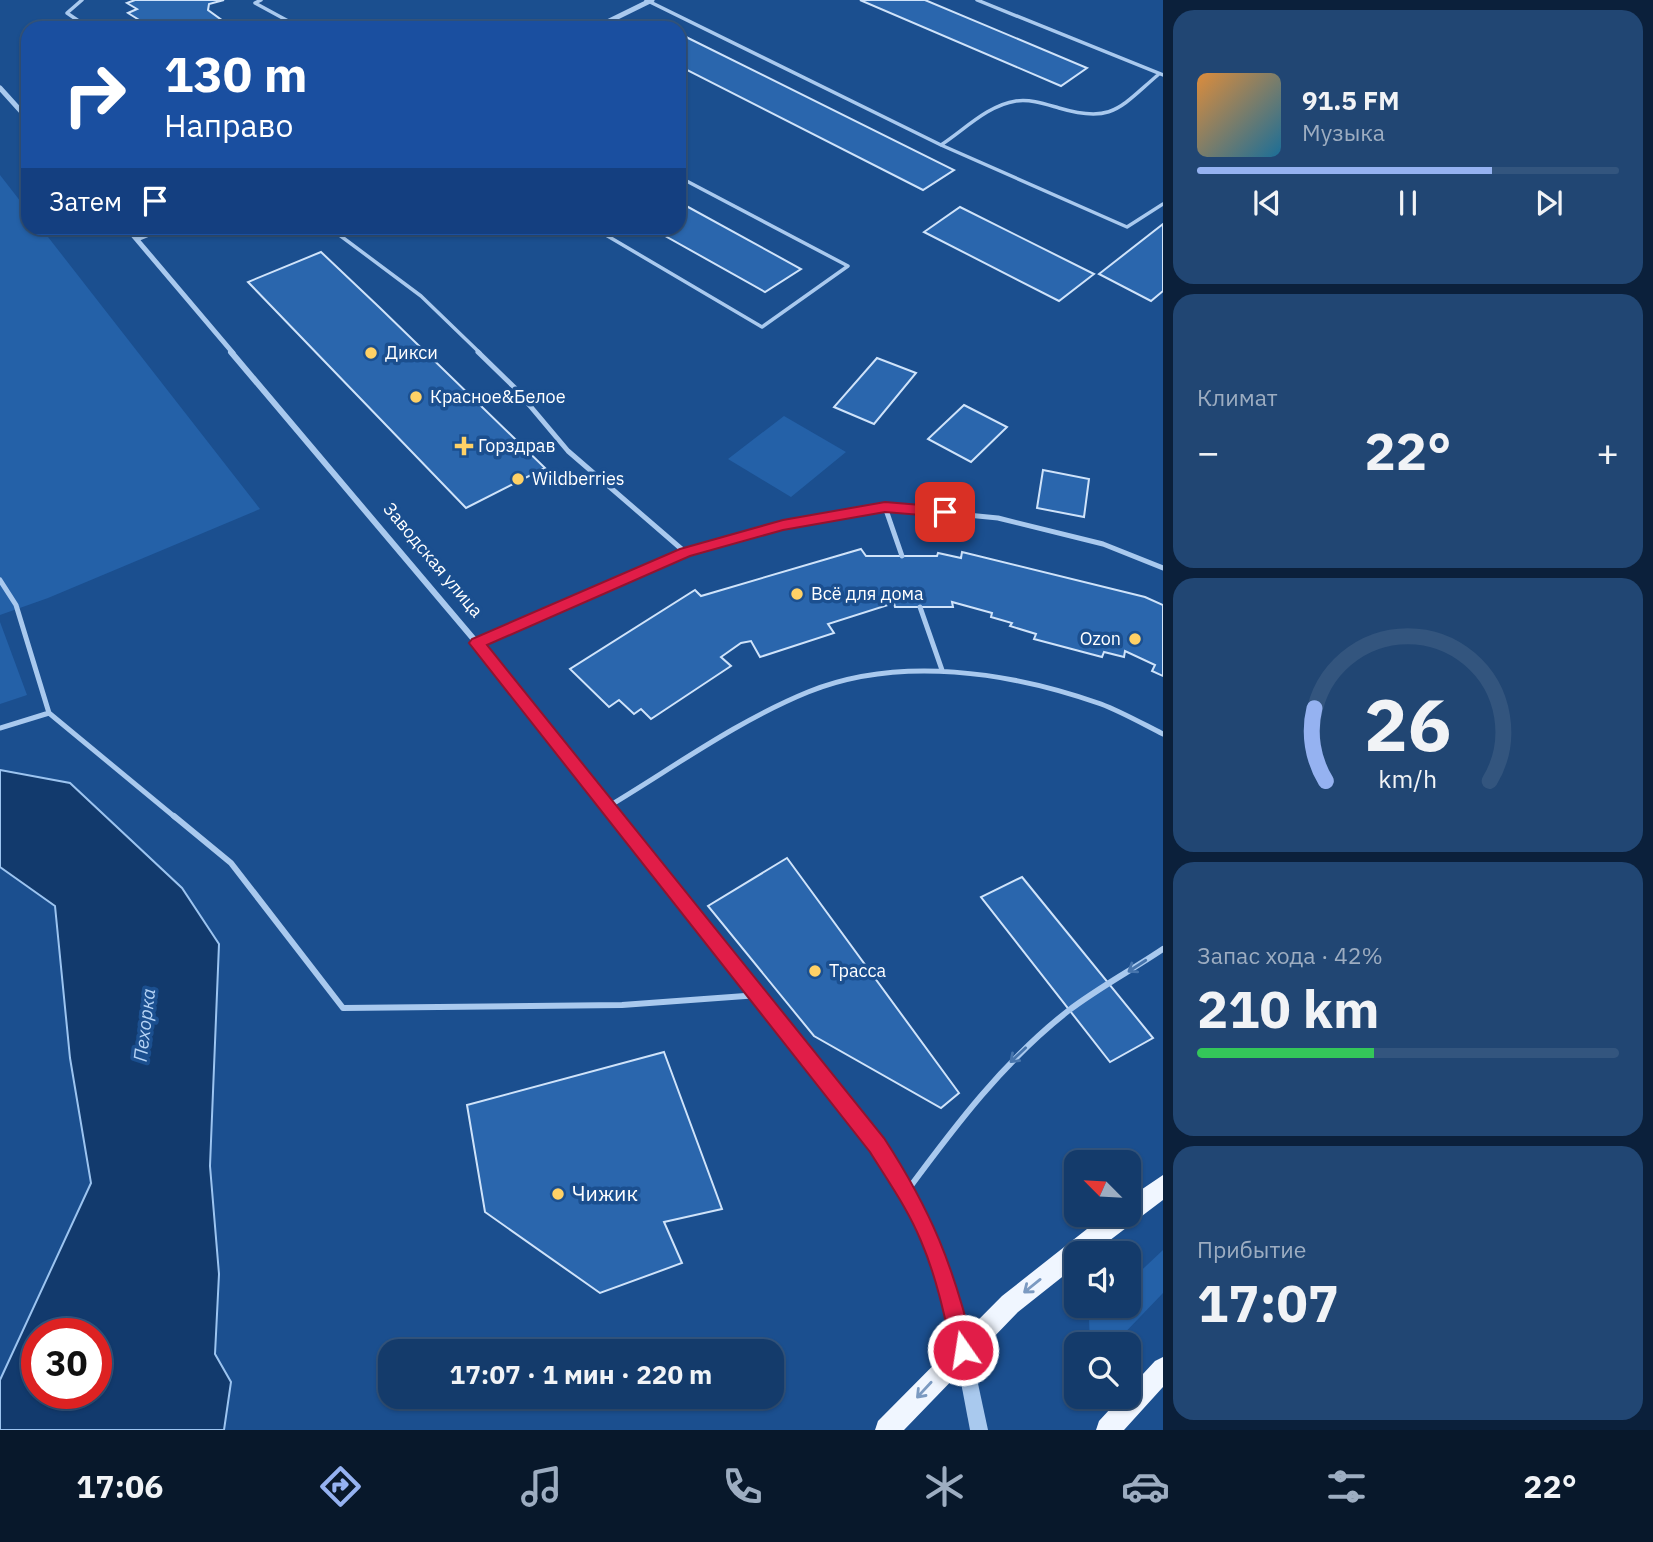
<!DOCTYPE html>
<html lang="ru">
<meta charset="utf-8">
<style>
body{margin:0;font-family:"IBM Plex Sans",sans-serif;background:#214673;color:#f1f3f6;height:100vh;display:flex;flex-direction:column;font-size:26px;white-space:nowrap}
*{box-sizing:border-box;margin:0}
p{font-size:23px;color:#9dadc1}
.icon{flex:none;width:38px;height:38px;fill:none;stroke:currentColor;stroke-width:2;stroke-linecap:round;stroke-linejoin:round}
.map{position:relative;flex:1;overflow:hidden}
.panel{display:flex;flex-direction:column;gap:10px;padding:10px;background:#0b203b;width:490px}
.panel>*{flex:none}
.banner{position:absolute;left:21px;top:21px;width:665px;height:214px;border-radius:21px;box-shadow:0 2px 5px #0004,0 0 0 2px #33557e;background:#1a4fa0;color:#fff;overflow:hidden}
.needle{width:46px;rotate:294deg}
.buttons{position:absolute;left:1064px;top:1150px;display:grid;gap:14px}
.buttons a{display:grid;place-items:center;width:77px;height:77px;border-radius:14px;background:#143b6b;box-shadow:0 2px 5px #0004,0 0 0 2px #33557e;font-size:35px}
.speed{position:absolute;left:21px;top:1318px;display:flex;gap:14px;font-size:35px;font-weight:700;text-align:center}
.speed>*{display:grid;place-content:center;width:91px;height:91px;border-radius:50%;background:#143b6b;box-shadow:0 2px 5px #0004,0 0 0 2px #33557e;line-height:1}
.speed .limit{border:10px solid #d22;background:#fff;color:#111}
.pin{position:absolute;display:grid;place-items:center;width:60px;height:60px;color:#fff;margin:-30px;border-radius:14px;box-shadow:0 4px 10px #0006}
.me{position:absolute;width:77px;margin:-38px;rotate:347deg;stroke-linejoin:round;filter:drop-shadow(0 0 5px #0008)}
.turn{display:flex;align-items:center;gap:24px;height:147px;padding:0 28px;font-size:32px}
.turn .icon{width:91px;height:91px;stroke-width:2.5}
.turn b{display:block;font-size:49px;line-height:60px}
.then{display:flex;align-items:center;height:66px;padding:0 28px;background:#0003;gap:14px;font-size:26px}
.big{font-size:52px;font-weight:700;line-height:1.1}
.panel .widget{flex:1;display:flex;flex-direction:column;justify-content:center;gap:10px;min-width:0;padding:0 24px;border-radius:21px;background:#214673}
.panel .dial{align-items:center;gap:0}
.dial svg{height:182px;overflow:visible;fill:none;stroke:#33557e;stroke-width:7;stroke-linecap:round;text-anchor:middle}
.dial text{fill:#f1f3f6;stroke:none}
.song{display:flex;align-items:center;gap:21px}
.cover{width:84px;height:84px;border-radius:10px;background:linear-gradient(135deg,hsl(30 70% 55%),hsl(200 70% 35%))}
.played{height:7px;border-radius:4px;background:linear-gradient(90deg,#95b2f1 70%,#33557e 70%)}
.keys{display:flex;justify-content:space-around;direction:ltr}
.heat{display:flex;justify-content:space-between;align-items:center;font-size:38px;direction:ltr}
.charge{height:10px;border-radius:5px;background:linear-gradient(90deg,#34c759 42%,#33557e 0)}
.trip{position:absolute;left:378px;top:1339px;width:406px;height:70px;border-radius:21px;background:#143b6b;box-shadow:0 2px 5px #0004,0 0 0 2px #33557e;font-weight:700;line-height:70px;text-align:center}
.dock{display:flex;height:112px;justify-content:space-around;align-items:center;background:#08182b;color:#9dadc1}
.dock .icon{width:49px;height:49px}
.dock .active{color:#95b2f1}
.dock b{font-size:32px;color:#f1f3f6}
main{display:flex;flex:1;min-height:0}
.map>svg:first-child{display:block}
</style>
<main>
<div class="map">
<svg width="1163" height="1430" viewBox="0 0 1163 1430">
<rect width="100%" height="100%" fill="#1b4f8f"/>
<path fill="#2461a8" d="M0,175L28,211V228H41L260,509L48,598L0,615Z
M784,416L846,452L791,497L728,459Z
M0,622L27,695L0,704Z
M1163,1250V1293L1114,1344H1090L1089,1319L1103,1306H1129V1282Z"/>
<path fill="#123a6d" stroke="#9cc4f0" stroke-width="2" fill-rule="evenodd" d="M0,770L70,783L182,888L219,944L210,1166L219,1274L215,1354L231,1382L224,1430H0V1380L91,1183L70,1058L55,906L0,867ZM37,1334H96V1393H37Z"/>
<path fill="#2a66ad" stroke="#cfe3fa" stroke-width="2" d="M135,0H224L209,4L208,10L226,23L240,28H152L128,13L137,9L127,3Z
M860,0H925L1087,68L1061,86Z
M682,35L954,170L923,190L679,66V37Z
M679,202L801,269L765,292L651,228H679Z
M960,207L1094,274L1059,301L924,232Z
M1163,224V291L1151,301L1099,274Z
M321,252L379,307L545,468L466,508L248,282Z
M877,358L916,373L874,424L834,407Z
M964,405L1007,427L971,462L928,439Z
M1043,470L1089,479L1084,517L1037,508Z
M861,549L866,556H937L938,553L961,558L962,552L1145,597L1163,605V676L1152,671L1155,665L1125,651L1124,657L1104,652L1102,657L1034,639L1036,634L1010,626L1012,623L991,617L992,613L952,602L953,607H895L894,603L828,624L834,633L760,657L751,641L741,643L721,657L731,666L651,719L641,709L634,714L619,700L609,707L570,669L695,590L701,596Z
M787,858L959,1093L941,1108L814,1036L708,906Z
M1022,877L1153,1038L1110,1062L981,897Z
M664,1052L722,1209L664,1222L682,1263L600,1293L485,1212L467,1105Z"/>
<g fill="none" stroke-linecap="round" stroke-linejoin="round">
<path stroke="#a9c9ee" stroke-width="3.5" d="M82,0L67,13L89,28
M261,0L255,3L301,28
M646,0L941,145L1127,227L1163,204
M977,0L1163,75
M941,145C964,130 988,105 1016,101C1031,99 1045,104 1059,108C1113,124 1120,107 1159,74
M330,228L421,296L480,353
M594,228L762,327L848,266L679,177"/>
<path stroke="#a9c9ee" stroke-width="5" d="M478,352L515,388L568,451L685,552
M885,507L902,556
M0,580L16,605L49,713L176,818
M920,607L942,670
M477,643L685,552L783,525L885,507L998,518L1103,544L1163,568
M0,728L49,713
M609,806C674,767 737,721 808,692C899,655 1010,672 1101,704C1122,712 1143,724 1163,734"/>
<path stroke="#a9c9ee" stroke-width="6" d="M174,816L231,863L343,1008L622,1005L759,995
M907,1191C955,1126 1004,1061 1068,1011C1098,988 1132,970 1163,949"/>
<path stroke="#a9c9ee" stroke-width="5" d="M595,28L652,0
M0,88L28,119
M127,228L233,353
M137,239L164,228"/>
<path stroke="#a9c9ee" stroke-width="6" d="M231,352L477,643L617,818"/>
<path stroke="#a9c9ee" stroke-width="9" d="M616,816L849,1108L907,1191L929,1236L947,1285L962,1346"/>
<path fill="#a9c9ee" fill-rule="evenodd" d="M963,1343L969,1345L971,1351L988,1430H970L955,1351L957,1345Z"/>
<path fill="#f0f6ff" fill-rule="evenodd" d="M1163,1175V1200L1093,1253H1076V1266L1018,1312L904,1430H875L878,1421L1002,1296L1106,1214H1129V1198Z
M1163,1357V1387L1124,1430H1096L1099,1421L1122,1396H1129V1389L1155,1361Z"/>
</g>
<defs><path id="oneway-shaft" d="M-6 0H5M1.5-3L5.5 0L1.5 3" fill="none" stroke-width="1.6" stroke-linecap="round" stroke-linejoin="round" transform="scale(1.75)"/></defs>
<g stroke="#4674ac">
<use href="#oneway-shaft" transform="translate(1137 966) rotate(147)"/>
<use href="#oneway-shaft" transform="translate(1018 1055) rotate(137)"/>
</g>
<g stroke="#7b9ac1">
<use href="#oneway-shaft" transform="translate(1032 1286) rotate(141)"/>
<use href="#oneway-shaft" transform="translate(924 1390) rotate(133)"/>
</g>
<path fill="#e11d48" stroke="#92132f" stroke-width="2" d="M885,502L945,507L952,512L945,517L885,512L783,530L690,556L487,645L884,1138C932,1212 953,1265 974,1350L971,1358L963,1361L956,1358L952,1350C944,1313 936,1276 921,1241C908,1209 888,1181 870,1152L469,643L472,639L680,549L783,520Z"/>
<g fill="#ffd166" stroke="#1b4f8f" stroke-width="2.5">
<circle cx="371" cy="353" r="7"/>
<circle cx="416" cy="397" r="7"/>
<path d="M460.5 435.5h7v7h7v7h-7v7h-7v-7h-7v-7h7z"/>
<circle cx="518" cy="479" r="7"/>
<circle cx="797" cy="594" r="7"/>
<circle cx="1135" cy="639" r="7"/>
<circle cx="815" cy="971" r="7"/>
<circle cx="558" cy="1194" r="7"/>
</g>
<g text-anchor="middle" stroke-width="7" stroke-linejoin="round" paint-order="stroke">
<g font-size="18" fill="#fff" stroke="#1b4f8f" text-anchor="start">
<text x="385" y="359">Дикси</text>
<text x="430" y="403">Красное&amp;Белое</text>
<text x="478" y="452">Горздрав</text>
<text x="532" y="485">Wildberries</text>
<text x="811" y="600">Всё для дома</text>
<text x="1121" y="645" text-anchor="end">Ozon</text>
<text x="829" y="977">Трасса</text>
</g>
<g font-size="18" fill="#fff" stroke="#1b4f8f">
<text transform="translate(433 560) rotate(50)" y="6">Заводская улица</text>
</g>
<g font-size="19" font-style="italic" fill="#b5d3f5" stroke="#1b4f8f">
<text transform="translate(144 1025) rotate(-83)" y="7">Пехорка</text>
</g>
<g font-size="21" fill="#fff" stroke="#1b4f8f" text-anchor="start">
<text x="572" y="1201">Чижик</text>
</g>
</g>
</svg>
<div class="buttons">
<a><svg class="needle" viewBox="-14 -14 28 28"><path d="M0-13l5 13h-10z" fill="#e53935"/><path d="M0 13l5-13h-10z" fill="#9dadc1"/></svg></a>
<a><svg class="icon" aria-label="sound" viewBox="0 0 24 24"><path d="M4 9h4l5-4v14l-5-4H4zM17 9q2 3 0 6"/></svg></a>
<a><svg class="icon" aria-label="search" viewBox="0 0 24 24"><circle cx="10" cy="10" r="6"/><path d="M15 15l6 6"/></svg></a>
</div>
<div class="speed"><div class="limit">30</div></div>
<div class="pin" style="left:945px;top:512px;background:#d93025"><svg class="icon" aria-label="arrive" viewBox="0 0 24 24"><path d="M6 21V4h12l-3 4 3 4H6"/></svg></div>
<svg class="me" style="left:963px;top:1350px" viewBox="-20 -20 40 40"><circle r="17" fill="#e11d48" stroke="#fff" stroke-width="3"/><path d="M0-11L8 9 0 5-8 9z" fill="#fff"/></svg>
<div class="trip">17:07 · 1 мин · 220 m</div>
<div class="banner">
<div class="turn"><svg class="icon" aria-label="right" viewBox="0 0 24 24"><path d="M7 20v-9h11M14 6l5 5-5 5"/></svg><div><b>130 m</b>Направо</div></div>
<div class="then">Затем<svg class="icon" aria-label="arrive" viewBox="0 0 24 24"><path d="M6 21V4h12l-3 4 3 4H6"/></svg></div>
</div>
</div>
<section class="panel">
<div class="widget">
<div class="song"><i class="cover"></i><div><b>91.5 FM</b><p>Музыка</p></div></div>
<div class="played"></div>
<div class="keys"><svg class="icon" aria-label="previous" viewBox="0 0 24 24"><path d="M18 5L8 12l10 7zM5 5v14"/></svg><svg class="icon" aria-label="pause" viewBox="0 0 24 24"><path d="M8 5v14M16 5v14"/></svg><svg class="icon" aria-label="next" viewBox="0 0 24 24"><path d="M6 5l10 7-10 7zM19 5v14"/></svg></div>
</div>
<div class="widget"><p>Климат</p>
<div class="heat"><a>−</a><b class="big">22°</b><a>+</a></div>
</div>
<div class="widget dial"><svg viewBox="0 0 100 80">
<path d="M14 69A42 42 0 1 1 86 69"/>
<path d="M14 69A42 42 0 0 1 9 37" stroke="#95b2f1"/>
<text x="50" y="56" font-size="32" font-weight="700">26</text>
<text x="50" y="72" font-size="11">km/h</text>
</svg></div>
<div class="widget"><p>Запас хода · 42%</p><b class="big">210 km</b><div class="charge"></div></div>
<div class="widget"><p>Прибытие</p><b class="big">17:07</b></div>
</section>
</main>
<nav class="dock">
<b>17:06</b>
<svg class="icon active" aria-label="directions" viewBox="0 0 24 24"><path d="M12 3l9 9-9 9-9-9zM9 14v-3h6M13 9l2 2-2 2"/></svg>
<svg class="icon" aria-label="music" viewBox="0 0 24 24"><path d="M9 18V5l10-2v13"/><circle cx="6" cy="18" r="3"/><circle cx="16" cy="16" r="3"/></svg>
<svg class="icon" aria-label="phone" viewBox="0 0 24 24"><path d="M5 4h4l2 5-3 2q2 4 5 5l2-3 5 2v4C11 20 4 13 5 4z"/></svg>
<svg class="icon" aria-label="climate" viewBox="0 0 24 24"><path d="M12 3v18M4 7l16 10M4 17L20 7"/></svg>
<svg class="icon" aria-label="car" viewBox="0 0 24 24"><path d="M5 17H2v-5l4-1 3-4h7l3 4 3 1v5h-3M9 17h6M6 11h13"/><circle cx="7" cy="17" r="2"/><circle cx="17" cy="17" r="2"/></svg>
<svg class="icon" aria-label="filters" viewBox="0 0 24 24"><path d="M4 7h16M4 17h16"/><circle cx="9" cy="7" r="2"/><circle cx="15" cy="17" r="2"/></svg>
<b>22°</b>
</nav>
